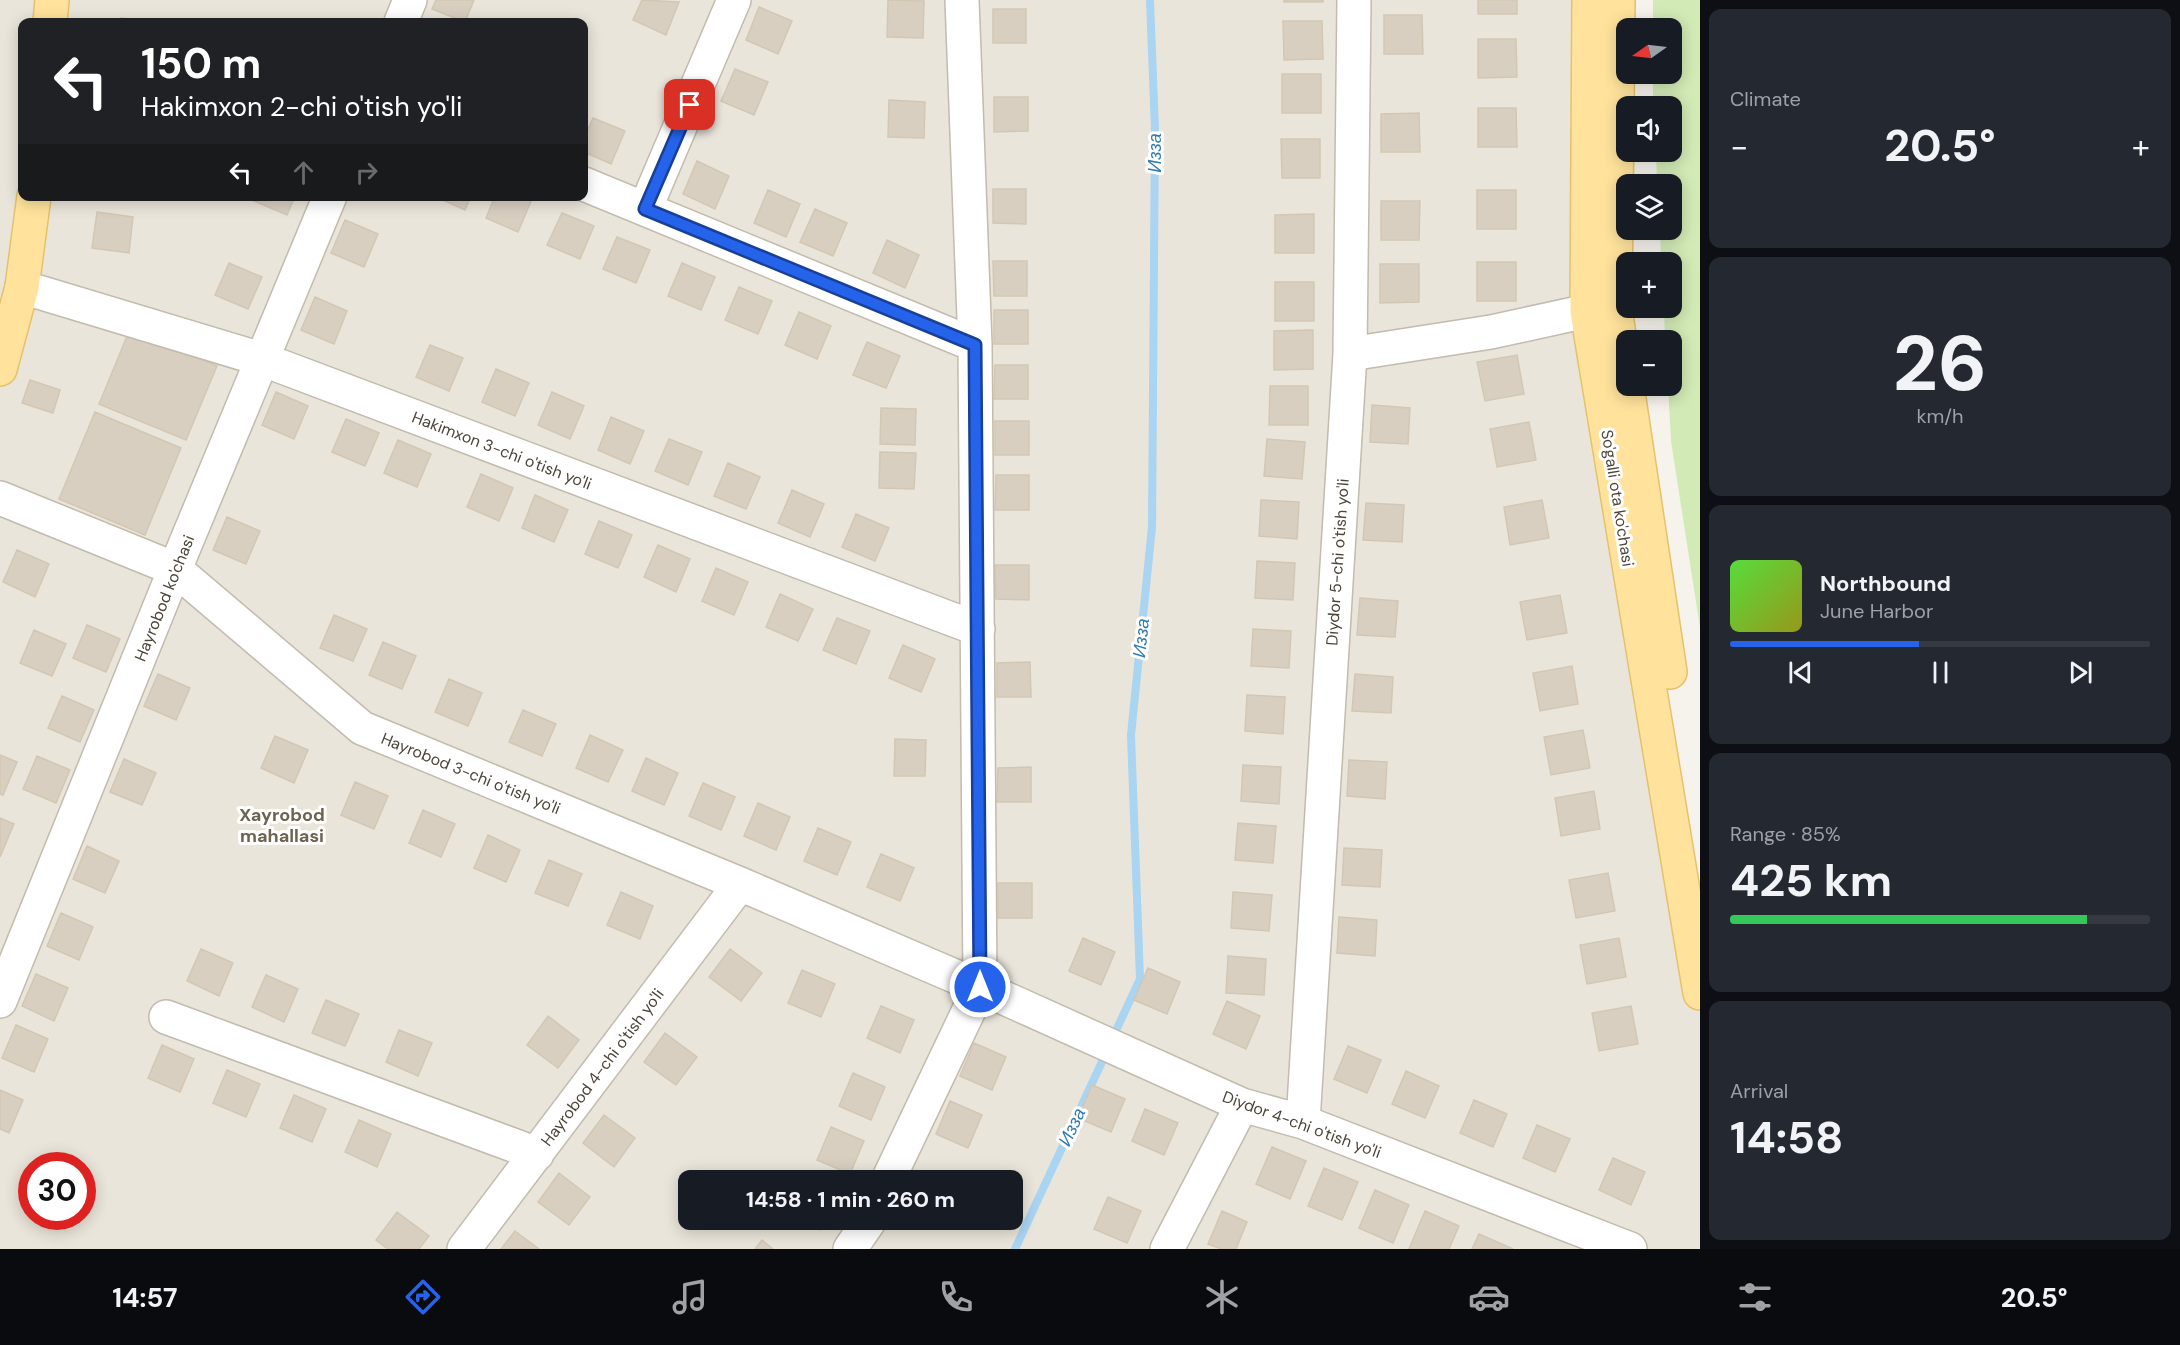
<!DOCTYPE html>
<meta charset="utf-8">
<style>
body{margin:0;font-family:"DM Sans",sans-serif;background:#242831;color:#f1f3f6;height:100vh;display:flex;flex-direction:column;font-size:22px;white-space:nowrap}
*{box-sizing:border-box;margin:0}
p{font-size:20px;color:#9ea1a6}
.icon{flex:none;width:33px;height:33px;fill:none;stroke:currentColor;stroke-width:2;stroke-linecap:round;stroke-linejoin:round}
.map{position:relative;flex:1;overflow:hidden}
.side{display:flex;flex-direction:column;gap:9px;padding:9px;background:#0d0f14;width:480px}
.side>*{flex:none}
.hud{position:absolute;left:18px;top:18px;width:570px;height:183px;border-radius:12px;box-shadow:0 3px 15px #0003;background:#202124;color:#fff;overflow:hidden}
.needle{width:39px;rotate:256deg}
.buttons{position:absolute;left:1616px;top:18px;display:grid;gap:12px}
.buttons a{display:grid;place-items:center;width:66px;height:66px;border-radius:12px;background:#171b24;box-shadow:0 3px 15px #0003;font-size:30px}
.speed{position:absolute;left:18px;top:1152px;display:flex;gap:12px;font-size:30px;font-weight:700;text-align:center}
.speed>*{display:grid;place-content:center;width:78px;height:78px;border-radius:50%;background:#171b24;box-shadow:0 3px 15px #0003;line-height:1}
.speed .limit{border:9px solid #d22;background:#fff;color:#111}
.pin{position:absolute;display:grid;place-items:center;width:51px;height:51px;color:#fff;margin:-26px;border-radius:12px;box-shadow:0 3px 9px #0006}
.me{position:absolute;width:66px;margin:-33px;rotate:0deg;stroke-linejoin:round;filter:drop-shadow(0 0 4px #0008)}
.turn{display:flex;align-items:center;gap:21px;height:126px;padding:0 24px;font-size:27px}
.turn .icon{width:78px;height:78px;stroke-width:2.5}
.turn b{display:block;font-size:42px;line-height:51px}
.lanes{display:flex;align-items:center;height:57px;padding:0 24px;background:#0003;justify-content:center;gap:30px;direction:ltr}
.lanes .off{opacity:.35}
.big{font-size:45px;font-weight:700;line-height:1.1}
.side .card{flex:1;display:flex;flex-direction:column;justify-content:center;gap:9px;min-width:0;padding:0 21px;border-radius:12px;background:#242831}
.side .dial{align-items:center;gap:0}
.dial b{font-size:78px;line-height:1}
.song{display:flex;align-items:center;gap:18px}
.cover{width:72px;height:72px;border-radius:9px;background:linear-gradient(135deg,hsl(110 70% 55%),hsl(60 70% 35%))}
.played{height:6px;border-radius:3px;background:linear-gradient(90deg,#2563eb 45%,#363941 45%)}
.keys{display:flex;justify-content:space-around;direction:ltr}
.heat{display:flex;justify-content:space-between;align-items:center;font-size:33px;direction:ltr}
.charge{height:9px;border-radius:4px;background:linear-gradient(90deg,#34c759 85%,#363941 0)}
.trip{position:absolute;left:678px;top:1170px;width:345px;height:60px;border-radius:12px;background:#171b24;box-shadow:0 3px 15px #0003;font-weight:700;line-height:60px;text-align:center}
.tab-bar{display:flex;height:96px;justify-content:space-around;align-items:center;background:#090b0e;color:#9ea1a6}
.tab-bar .icon{width:42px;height:42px}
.tab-bar .active{color:#2563eb}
.tab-bar b{font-size:27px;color:#f1f3f6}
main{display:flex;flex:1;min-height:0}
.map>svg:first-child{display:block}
</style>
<main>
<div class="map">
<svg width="1700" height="1249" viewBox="0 0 1700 1249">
<rect width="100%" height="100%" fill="#f6f3ec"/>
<path fill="#eae5da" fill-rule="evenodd" d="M0,0H1589L1700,993V1249H0ZM22,22H584V196H22ZM1155,220L1152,527L1132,735L1134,828L1130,735L1151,527ZM32,1166H82V1216H32ZM688,1180H1012V1220H688Z"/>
<path fill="#d2eab5" d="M1653,0H1700V628L1671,441L1668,386H1671V340H1665L1664,308H1671V262H1661L1660,230H1671V184H1657L1656,152H1671V106H1653V74H1671V28H1653Z"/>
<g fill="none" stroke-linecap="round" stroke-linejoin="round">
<path stroke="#a9d4f2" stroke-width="8" d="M1112,1039L1140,979L1131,735L1152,527L1155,129L1150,0
M1015,1249L1107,1051"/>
</g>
<path fill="#d8cfc1" stroke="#d3c7b4" stroke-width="1.5" d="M436,0H474L465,22L432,9Z
M642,0L679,2L666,35L633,20Z
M888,0L924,1L923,38L887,37Z
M1284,0H1323V2H1284Z
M1478,0H1517V14H1478Z
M759,7L792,21L778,54L746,40Z
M993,9H1026V43H993Z
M1384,15H1422L1423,54H1384Z
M121,18L155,22H120Z
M1283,21H1322L1323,59L1284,60Z
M1478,39H1516L1517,77L1478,78Z
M735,69L768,82L754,115L721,101Z
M1282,74H1321V113H1282Z
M994,97H1028V131L994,132Z
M889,100L925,102L924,138L888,137Z
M1478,108H1516L1517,147H1478Z
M1419,113L1420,152H1381V114Z
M593,118L625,131L611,164L584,152V139Z
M1281,139H1320V178H1282Z
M697,161L729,176L715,209L683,194Z
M993,189H1026V224L993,223Z
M768,190L800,204L786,237L754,223Z
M1477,190H1516V229H1477Z
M256,196H295L287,215L254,201Z
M434,196H471L465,210Z
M495,196H525L532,199L518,232L486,218Z
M1381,201H1420L1419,240H1381Z
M815,209L847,223L833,256L800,242Z
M97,212L133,217L129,253L92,248Z
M562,213L594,226L580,259L547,245Z
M1314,214V253H1275V215Z
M345,220L378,234L364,267L331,253Z
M617,237L650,250L636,283L603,269Z
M887,240L919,255L905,288L873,273Z
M993,261H1027V296H994Z
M1477,262H1516V301H1477Z
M229,263L262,277L248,309L215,295Z
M682,263L715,277L701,310L668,296Z
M1380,264H1419V302L1380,303Z
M1275,282H1314V321H1275Z
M739,287L772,301L758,334L725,320Z
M315,297L347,311L334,344L301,330Z
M994,310H1028V344H994Z
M799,312L831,326L817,359L785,345Z
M130,329L217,366L186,440L99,404Z
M1313,330V369L1274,370V331Z
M867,342L900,356L886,388L853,375Z
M430,345L463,358L449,391L416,377Z
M1517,355L1524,394L1485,401L1477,362Z
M995,365H1028V399H994Z
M496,369L529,383L515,416L482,402Z
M30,380L60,390L53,413L22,403Z
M1270,386H1308V425H1269Z
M276,392L308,406L294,439L262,425Z
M552,392L584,406L570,439L538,425Z
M1372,405L1410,408L1408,444L1370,442Z
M881,408L916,409L915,445L880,444Z
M95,412L181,448L145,535L59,499Z
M611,417L644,431L630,464L598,450Z
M346,419L379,433L365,466L332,452Z
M995,421H1029V455H995Z
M1529,422L1536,460L1497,467L1490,429Z
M669,439L702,452L688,485L655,471Z
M1267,439L1305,442L1302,479L1264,476Z
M398,440L431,454L417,487L384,473Z
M880,452L916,453L914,489L879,488Z
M728,463L760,477L746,509L714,496Z
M481,474L513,488L499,521L467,507Z
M996,475H1029V510H995Z
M792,490L824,504L810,537L778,523Z
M535,495L568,510L554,542L522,528Z
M1261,500L1299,502L1297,539L1259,536Z
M1542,500L1549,538L1510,545L1504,507Z
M1366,503L1404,505L1402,542L1363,540Z
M856,514L889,528L875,561L842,547Z
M227,517L260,531L246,564L213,550Z
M599,521L632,535L618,568L585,554Z
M658,545L690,559L676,592L644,577Z
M17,550L49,564L35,597L3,582Z
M1257,561L1295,563L1293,600L1255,598Z
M995,565H1029V600L996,599Z
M716,568L748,582L734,615L702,601Z
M780,594L813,609L798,641L766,627Z
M1560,595L1567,633L1527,640L1520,602Z
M1360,598L1398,601L1395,637L1357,635Z
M334,615L367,629L353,661L320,648Z
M837,618L870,631L856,664L823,650Z
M87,625L120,639L106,672L73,658Z
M1253,629L1291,631L1289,668L1251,666Z
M34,630L66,644L52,676L20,663Z
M383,642L416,656L402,689L369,675Z
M903,645L935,659L921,692L889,678Z
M1030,662L1031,697H997V663Z
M1572,666L1578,704L1540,711L1533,673Z
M158,674L190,688L176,720L144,706Z
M1355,674L1393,677L1391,713L1352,711Z
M449,679L482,693L468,726L435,712Z
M1247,695L1285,697L1283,734L1245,731Z
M62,696L94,710L80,742L48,728Z
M523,710L556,724L542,756L509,742Z
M1583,730L1590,768L1551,775L1544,737Z
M590,735L623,750L608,782L576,768Z
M275,736L308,750L294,783L261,768Z
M895,739L926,740L925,776H894Z
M0,755L17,762L3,795L0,794Z
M37,756L70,770L56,803L23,789Z
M646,758L678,773L664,805L632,791Z
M124,759L156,773L142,805L110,792Z
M1349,760L1387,762L1385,799L1347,796Z
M1243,765L1281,767L1279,804L1241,801Z
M1031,767V802H997L998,768Z
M355,782L388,796L374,829L341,815Z
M703,783L735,797L721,830L689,816Z
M1594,791L1600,829L1561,836L1555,798Z
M758,803L790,817L776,850L744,836Z
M423,810L455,824L441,857L409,843Z
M0,818L14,824L0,857Z
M1238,823L1276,826L1273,863L1235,860Z
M818,828L851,842L837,875L804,861Z
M488,835L520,850L506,882L474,868Z
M87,846L119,861L105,893L73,879Z
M1344,848L1382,850L1380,887L1342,885Z
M881,854L914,868L900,901L867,887Z
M549,860L582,874L568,906L535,893Z
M1608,873L1615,911L1576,918L1569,880Z
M998,883H1032V918H998Z
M621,892L653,906L640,939L607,925Z
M1233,892L1272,895L1269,931L1231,928Z
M61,913L93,927L79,960L47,946Z
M1339,917L1377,920L1375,956L1337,953Z
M1083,938L1115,952L1101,985L1069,971Z
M1619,938L1626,977L1587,984L1580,945Z
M201,949L233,963L219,996L187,981Z
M730,949L762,973L741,1001L709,977Z
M1228,956L1266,959L1264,995L1226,993Z
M1148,968L1180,982L1167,1014L1134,1000Z
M802,970L835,984L821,1017L788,1003Z
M36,974L68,988L54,1021L22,1006Z
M266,975L298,989L284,1022L252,1007Z
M326,1000L359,1014L345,1046L312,1033Z
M1227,1001L1260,1016L1246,1049L1213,1034Z
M881,1006L914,1020L900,1053L867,1038Z
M1631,1006L1638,1044L1599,1051L1592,1013Z
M548,1016L579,1040L558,1068L527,1045Z
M16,1025L48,1039L34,1072L2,1058Z
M399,1030L432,1043L418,1076L386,1062Z
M665,1033L697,1057L676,1085L644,1062Z
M974,1043L1006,1057L992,1090L960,1076Z
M162,1045L194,1059L180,1092L148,1078Z
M1348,1046L1381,1060L1367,1093L1334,1079Z
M227,1070L260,1084L246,1117L213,1103Z
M1406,1071L1439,1086L1425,1118L1392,1104Z
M853,1073L885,1087L871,1120L839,1106Z
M1092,1085L1125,1099L1111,1132L1078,1118Z
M0,1090L23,1100L9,1133L0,1129Z
M294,1095L326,1109L312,1142L280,1128Z
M1474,1100L1507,1114L1493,1147L1460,1133Z
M950,1101L982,1115L968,1148L936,1134Z
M1145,1109L1178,1123L1164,1155L1132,1141Z
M604,1115L635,1138L614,1167L583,1143Z
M359,1120L391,1134L377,1167L345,1152Z
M1537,1125L1570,1139L1555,1172L1523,1158Z
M831,1127L864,1141L850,1174L817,1160Z
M1272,1147L1306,1161L1290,1199L1256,1184Z
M1613,1158L1645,1172L1631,1205L1599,1190Z
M1324,1168L1358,1182L1342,1220L1308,1206Z
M559,1173L590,1197L569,1225L538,1202Z
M1375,1190L1409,1205L1393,1243L1359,1228Z
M1108,1197L1141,1211L1127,1243L1094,1229Z
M1222,1211L1247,1222L1236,1249H1221L1208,1244Z
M1425,1211L1459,1226L1449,1249H1409Z
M397,1212L429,1236L419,1249H388L376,1240Z
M806,1220H827L820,1230Z
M914,1220H939L935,1228Z
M515,1231L539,1249H501Z
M1479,1234L1513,1249H1472Z
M762,1240L773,1249H755Z"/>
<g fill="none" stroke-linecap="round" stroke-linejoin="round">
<defs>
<path id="minor" d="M401,22L410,0
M584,184L975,345
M645,209L734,0
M22,287L264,360L978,629
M1350,354L1491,332L1587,311L1614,309
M0,498L175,569L362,728L740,884L980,987L1242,1105L1303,1122L1630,1249
M0,1001L175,569L330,196
M166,1017L537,1154
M1303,1122L1350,354L1354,0
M888,1180L980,987L975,345L962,0
M464,1249L740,884
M850,1249L870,1220
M1167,1249L1242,1105"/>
<path id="major" d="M1589,0L1587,311L1700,993
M1618,0L1615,309L1626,380
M50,22L52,0
M0,369L22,287L34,196
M1627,386L1670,672"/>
</defs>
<use href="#minor" stroke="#c2bbae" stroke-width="36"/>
<use href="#major" stroke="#e6c16a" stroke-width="36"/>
<use href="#minor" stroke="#fff" stroke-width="33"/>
<use href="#major" stroke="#ffe39c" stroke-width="33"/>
</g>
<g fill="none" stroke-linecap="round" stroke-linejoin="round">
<defs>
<path id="route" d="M690,105L645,209L975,345L980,987"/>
</defs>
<use href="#route" stroke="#184099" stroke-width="15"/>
<use href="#route" stroke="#2563eb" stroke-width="10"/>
</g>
<g text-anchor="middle" stroke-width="6" stroke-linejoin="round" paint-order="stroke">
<g font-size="16" fill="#4b4439" stroke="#fff">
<text transform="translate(502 450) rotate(21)" y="6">Hakimxon 3-chi o'tish yo'li</text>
<text transform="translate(1618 498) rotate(81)" y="6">So'galli ota ko'chasi</text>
<text transform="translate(1337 562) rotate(-86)" y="6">Diydor 5-chi o'tish yo'li</text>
<text transform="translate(164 598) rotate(-68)" y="6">Hayrobod ko'chasi</text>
<text transform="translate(471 773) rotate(22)" y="6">Hayrobod 3-chi o'tish yo'li</text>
<text transform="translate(602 1067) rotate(-53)" y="6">Hayrobod 4-chi o'tish yo'li</text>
<text transform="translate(1302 1124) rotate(20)" y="6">Diydor 4-chi o'tish yo'li</text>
</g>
<g font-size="18" font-style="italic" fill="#2e7ab2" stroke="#fff">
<text transform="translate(1155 153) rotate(-90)" y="6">Изза</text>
<text transform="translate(1141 638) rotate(-84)" y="6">Изза</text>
<text transform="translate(1072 1127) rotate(-65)" y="6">Изза</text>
</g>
<g font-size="18" font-weight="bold" fill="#6e6250" stroke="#fff">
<text x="282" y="821">Xayrobod<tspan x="282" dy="21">mahallasi</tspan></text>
</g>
</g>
</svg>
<div class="buttons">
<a><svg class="needle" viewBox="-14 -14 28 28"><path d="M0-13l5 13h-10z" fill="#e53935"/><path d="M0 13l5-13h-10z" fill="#9ea1a6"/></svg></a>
<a><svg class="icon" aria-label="sound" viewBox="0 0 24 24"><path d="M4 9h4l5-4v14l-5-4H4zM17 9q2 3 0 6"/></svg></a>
<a><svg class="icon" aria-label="layers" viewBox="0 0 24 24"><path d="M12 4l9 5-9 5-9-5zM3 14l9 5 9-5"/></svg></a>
<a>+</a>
<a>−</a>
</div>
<div class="speed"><div class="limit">30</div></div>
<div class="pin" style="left:690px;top:105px;background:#d93025"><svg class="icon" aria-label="arrive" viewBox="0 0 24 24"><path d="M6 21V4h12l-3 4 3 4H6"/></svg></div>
<svg class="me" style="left:980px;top:987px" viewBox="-20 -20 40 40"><circle r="17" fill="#2563eb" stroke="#fff" stroke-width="3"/><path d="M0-11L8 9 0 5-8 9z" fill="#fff"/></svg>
<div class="trip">14:58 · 1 min · 260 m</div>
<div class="hud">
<div class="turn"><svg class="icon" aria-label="left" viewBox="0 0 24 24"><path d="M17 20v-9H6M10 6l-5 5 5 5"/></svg><div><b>150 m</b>Hakimxon 2-chi o'tish yo'li</div></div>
<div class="lanes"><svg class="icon" aria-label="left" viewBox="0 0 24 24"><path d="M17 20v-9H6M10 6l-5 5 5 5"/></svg><svg class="icon off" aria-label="ahead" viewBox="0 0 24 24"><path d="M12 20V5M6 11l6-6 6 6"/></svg><svg class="icon off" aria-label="right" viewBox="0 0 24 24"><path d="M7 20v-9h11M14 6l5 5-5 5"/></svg></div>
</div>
</div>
<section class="side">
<div class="card"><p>Climate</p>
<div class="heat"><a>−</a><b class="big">20.5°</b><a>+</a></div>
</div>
<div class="card dial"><b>26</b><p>km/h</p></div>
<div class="card">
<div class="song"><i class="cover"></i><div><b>Northbound</b><p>June Harbor</p></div></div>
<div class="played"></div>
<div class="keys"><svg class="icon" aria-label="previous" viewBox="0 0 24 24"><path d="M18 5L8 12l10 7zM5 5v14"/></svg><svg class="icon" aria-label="pause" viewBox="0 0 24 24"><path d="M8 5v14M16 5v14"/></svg><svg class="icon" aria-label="next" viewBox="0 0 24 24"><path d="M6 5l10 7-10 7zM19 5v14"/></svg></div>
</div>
<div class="card"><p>Range · 85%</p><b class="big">425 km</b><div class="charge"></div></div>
<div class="card"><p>Arrival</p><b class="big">14:58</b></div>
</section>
</main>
<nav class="tab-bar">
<b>14:57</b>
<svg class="icon active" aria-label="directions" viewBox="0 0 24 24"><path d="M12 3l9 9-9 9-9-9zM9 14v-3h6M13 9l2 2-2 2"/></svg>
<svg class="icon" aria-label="music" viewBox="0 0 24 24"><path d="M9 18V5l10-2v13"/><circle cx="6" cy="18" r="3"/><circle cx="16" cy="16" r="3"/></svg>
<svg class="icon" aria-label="phone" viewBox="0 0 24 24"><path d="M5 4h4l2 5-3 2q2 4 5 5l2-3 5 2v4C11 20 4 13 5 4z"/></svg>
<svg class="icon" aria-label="climate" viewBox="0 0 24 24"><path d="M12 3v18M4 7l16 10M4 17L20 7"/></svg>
<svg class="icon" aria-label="car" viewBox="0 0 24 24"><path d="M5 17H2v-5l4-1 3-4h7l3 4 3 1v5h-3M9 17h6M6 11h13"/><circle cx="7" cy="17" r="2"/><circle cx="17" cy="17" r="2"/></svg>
<svg class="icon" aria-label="filters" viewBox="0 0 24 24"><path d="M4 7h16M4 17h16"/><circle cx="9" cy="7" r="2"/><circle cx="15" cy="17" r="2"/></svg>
<b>20.5°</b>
</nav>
